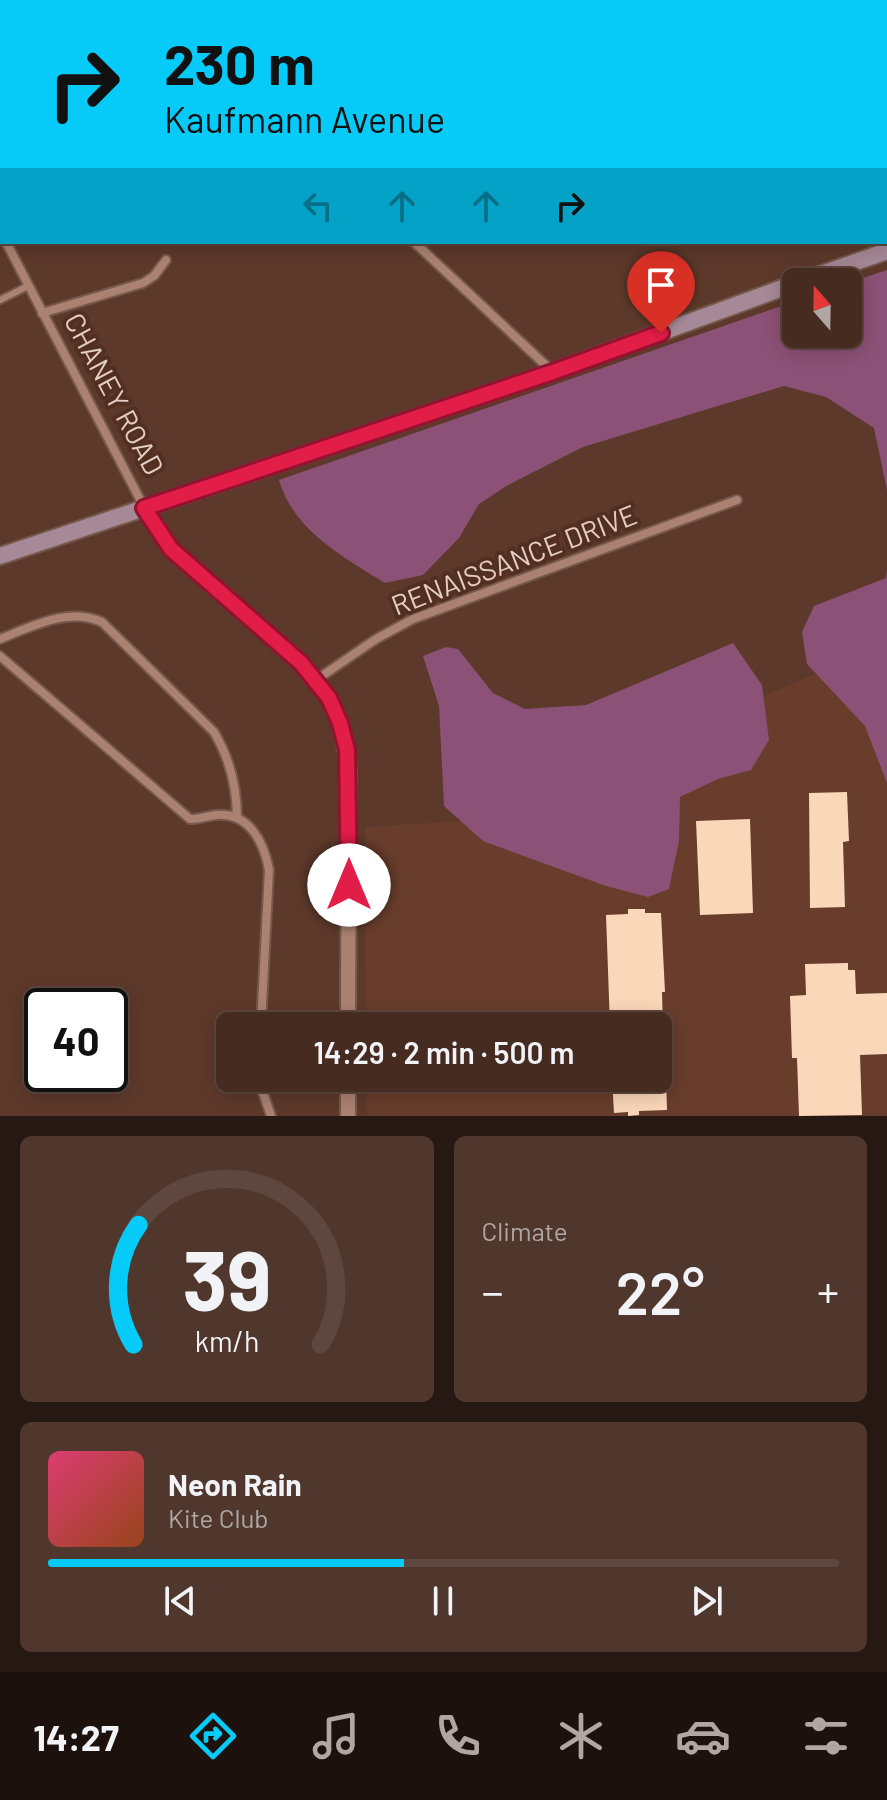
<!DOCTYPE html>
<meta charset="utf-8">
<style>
body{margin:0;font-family:Barlow,sans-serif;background:#50372d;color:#f1f3f6;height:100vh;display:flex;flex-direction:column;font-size:30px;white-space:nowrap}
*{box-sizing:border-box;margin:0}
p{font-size:26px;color:#b0a7a5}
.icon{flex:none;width:44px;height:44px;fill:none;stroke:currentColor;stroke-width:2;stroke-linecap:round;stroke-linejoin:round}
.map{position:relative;height:1116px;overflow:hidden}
.panel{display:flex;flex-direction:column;gap:20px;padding:20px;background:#261812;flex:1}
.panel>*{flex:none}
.banner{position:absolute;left:0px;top:0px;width:888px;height:244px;box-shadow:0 4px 20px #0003,0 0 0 2px #5e473e;background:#06cbf9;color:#111;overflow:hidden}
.needle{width:52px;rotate:340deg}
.controls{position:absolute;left:782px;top:268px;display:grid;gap:16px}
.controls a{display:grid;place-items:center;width:80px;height:80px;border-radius:12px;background:#462b20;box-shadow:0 4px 20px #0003,0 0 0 2px #5e473e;font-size:40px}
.speed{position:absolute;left:24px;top:988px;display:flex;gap:16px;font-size:40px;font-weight:700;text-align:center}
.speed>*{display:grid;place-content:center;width:104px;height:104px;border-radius:50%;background:#462b20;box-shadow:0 4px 20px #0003,0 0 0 2px #5e473e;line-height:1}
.speed .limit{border:4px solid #111;border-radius:12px;background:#fff;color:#111}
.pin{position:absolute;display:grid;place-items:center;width:68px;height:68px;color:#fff;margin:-82px -34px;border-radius:50% 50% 50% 0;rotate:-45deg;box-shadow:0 0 8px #0007}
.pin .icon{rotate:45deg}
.me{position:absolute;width:88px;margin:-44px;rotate:0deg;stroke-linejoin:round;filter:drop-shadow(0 0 6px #0008)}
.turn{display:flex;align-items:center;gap:28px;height:168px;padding:0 32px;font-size:36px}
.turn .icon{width:104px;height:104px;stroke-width:2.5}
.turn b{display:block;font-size:56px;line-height:68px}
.lanes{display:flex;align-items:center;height:76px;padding:0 32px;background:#0003;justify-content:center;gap:40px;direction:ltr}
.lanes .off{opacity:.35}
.big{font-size:60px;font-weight:600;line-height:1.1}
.panel .tile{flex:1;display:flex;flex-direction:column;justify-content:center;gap:12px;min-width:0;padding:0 28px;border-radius:12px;background:#50372d}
.panel .dial{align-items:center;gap:0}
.dial svg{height:208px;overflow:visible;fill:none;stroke:#5e473e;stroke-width:7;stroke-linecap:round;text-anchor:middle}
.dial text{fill:#f1f3f6;stroke:none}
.song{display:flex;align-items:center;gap:24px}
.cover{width:96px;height:96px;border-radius:12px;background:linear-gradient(135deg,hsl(340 70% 55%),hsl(20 70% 35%))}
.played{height:8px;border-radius:4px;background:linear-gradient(90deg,#06cbf9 45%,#5e473e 45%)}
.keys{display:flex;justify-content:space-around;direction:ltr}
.heat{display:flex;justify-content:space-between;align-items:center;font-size:44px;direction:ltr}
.panel .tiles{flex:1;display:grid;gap:20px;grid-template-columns:1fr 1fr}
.tile:last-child{grid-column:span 2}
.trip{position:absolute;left:216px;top:1012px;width:456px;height:80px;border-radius:12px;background:#462b20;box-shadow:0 4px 20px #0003,0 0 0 2px #5e473e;font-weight:600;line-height:80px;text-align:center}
.tabs{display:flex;height:128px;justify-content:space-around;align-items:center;background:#1c110d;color:#b0a7a5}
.tabs .icon{width:56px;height:56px}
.tabs .selected{color:#06cbf9}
.tabs b{font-size:36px;color:#f1f3f6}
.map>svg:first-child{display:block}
</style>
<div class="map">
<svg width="887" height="1116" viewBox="0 0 887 1116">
<rect width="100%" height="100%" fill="#5d392b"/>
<path fill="#683d2b" d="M873,650L887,711V1116H367V1078H658V1026H366L365,827L463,821Z"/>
<path fill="#8c5176" d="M887,270V490L874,428L826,397L784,386L583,447L508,485L479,504L459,538L423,575L385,583C343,557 293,530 279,480L796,301V334H848V283Z
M887,570V783L865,726L807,664L802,632L814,606L886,578Z
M733,643L762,685L769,740L751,770L718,779L680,797L679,841L669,889L648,897L606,886L483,841L444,806L439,706L423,656L446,647L458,649L493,693L525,709L586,705Z"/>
<path fill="#fbd7b9" d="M847,792L849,841L843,842L845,907L810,908L809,793Z
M750,819L753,913L700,915L696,821Z
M628,909H645V913H661L665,992H662L663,1026H610L606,915L628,914Z
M848,963V970H855L856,994L887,993V1054L860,1055L862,1115L799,1116L797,1058H792L790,996L806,995L805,964Z
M612,1078H666L667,1110L639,1111V1115L628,1116V1112L614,1113Z"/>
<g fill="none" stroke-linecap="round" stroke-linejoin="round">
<defs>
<path id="service" d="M0,300L28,286"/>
<path id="minor" d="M170,0L172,2
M688,0L690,2
M120,2L124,0
M496,2L501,0
M0,78L2,76
M0,230L2,234
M6,242L144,507
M414,242L553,372
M42,313L143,283L154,276L166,260
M0,639C33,626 68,607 102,622L214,732C230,759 237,787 237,818
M0,656L190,819C200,819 207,816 216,815C249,812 264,842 269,870L261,1026
M316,680L376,639L413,619L737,500
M258,1078L271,1116"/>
<path id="tertiary" d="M144,508L171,549L301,663L329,698L340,723L349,770L348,1026
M348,1116V1078"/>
<path id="secondary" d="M799,282L887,251
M0,556L553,372L796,283"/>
</defs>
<use href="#service" stroke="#75584b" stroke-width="10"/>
<use href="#minor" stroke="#75584b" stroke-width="12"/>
<use href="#tertiary" stroke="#75584b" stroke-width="18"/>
<use href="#secondary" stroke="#75584b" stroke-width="20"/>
<use href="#service" stroke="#ab8272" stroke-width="6"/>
<use href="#minor" stroke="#ab8272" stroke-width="8"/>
<use href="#tertiary" stroke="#ab8272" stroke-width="14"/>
<use href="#secondary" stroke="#a58996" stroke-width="16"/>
</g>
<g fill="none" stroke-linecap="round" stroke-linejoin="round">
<defs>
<path id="route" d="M349,885L347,750L340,723L329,698L301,663L171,549L144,508L553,372L661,333"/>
</defs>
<use href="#route" stroke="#92132f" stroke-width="20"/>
<use href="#route" stroke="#e11d48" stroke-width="14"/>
</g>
<g text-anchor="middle" stroke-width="8" stroke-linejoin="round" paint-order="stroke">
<g font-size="28" fill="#e5cec5" stroke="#522f21">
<text transform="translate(114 394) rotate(62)" y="10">CHANEY ROAD</text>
<text transform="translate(514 560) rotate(-21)" y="10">RENAISSANCE DRIVE</text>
</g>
</g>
</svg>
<div class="controls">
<a><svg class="needle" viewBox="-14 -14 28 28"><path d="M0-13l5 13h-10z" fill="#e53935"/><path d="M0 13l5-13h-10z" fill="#b0a7a5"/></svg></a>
</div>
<div class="speed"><div class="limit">40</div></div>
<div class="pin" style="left:661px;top:333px;background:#d93025"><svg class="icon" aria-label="arrive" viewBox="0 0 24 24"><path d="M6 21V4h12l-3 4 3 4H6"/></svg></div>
<svg class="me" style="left:349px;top:885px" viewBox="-20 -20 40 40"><circle r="19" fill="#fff"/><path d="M0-13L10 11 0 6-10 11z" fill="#e11d48"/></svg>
<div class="trip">14:29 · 2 min · 500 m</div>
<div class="banner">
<div class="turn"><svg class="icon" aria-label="right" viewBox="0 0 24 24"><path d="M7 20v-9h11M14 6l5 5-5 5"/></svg><div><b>230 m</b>Kaufmann Avenue</div></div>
<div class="lanes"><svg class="icon off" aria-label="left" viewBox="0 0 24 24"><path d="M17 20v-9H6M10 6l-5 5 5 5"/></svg><svg class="icon off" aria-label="ahead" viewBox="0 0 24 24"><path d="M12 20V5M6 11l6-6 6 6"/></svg><svg class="icon off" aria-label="ahead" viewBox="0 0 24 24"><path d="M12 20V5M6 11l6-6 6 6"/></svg><svg class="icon" aria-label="right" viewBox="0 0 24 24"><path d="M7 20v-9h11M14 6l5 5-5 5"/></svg></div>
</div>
</div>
<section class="panel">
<div class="tiles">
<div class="tile dial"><svg viewBox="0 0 100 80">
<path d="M14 69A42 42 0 1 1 86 69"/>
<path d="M14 69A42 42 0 0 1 16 23" stroke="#06cbf9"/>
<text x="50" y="56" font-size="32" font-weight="700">39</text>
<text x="50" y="72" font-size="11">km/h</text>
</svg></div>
<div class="tile"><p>Climate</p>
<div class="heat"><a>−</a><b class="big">22°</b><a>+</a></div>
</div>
<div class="tile">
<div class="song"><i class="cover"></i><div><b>Neon Rain</b><p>Kite Club</p></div></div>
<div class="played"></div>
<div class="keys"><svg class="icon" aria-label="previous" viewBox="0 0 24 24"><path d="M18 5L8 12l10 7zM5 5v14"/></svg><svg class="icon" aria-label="pause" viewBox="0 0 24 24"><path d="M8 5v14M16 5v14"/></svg><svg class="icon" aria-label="next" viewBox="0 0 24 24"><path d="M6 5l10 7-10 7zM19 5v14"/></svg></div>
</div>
</div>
</section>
<nav class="tabs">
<b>14:27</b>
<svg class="icon selected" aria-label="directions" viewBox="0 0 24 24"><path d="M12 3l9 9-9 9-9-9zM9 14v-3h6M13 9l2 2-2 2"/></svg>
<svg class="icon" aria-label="music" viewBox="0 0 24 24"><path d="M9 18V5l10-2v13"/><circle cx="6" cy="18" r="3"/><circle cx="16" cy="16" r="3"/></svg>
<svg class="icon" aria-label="phone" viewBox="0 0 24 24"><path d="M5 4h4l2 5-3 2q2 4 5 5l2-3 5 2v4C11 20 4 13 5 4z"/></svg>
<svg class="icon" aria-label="climate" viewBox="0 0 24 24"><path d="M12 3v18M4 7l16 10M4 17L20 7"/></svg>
<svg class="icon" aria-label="car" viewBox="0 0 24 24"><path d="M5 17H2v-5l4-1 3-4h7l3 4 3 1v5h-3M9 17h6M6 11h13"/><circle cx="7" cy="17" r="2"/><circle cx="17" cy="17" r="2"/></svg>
<svg class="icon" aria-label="filters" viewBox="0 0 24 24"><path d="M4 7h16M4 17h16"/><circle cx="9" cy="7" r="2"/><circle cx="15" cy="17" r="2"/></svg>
</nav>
